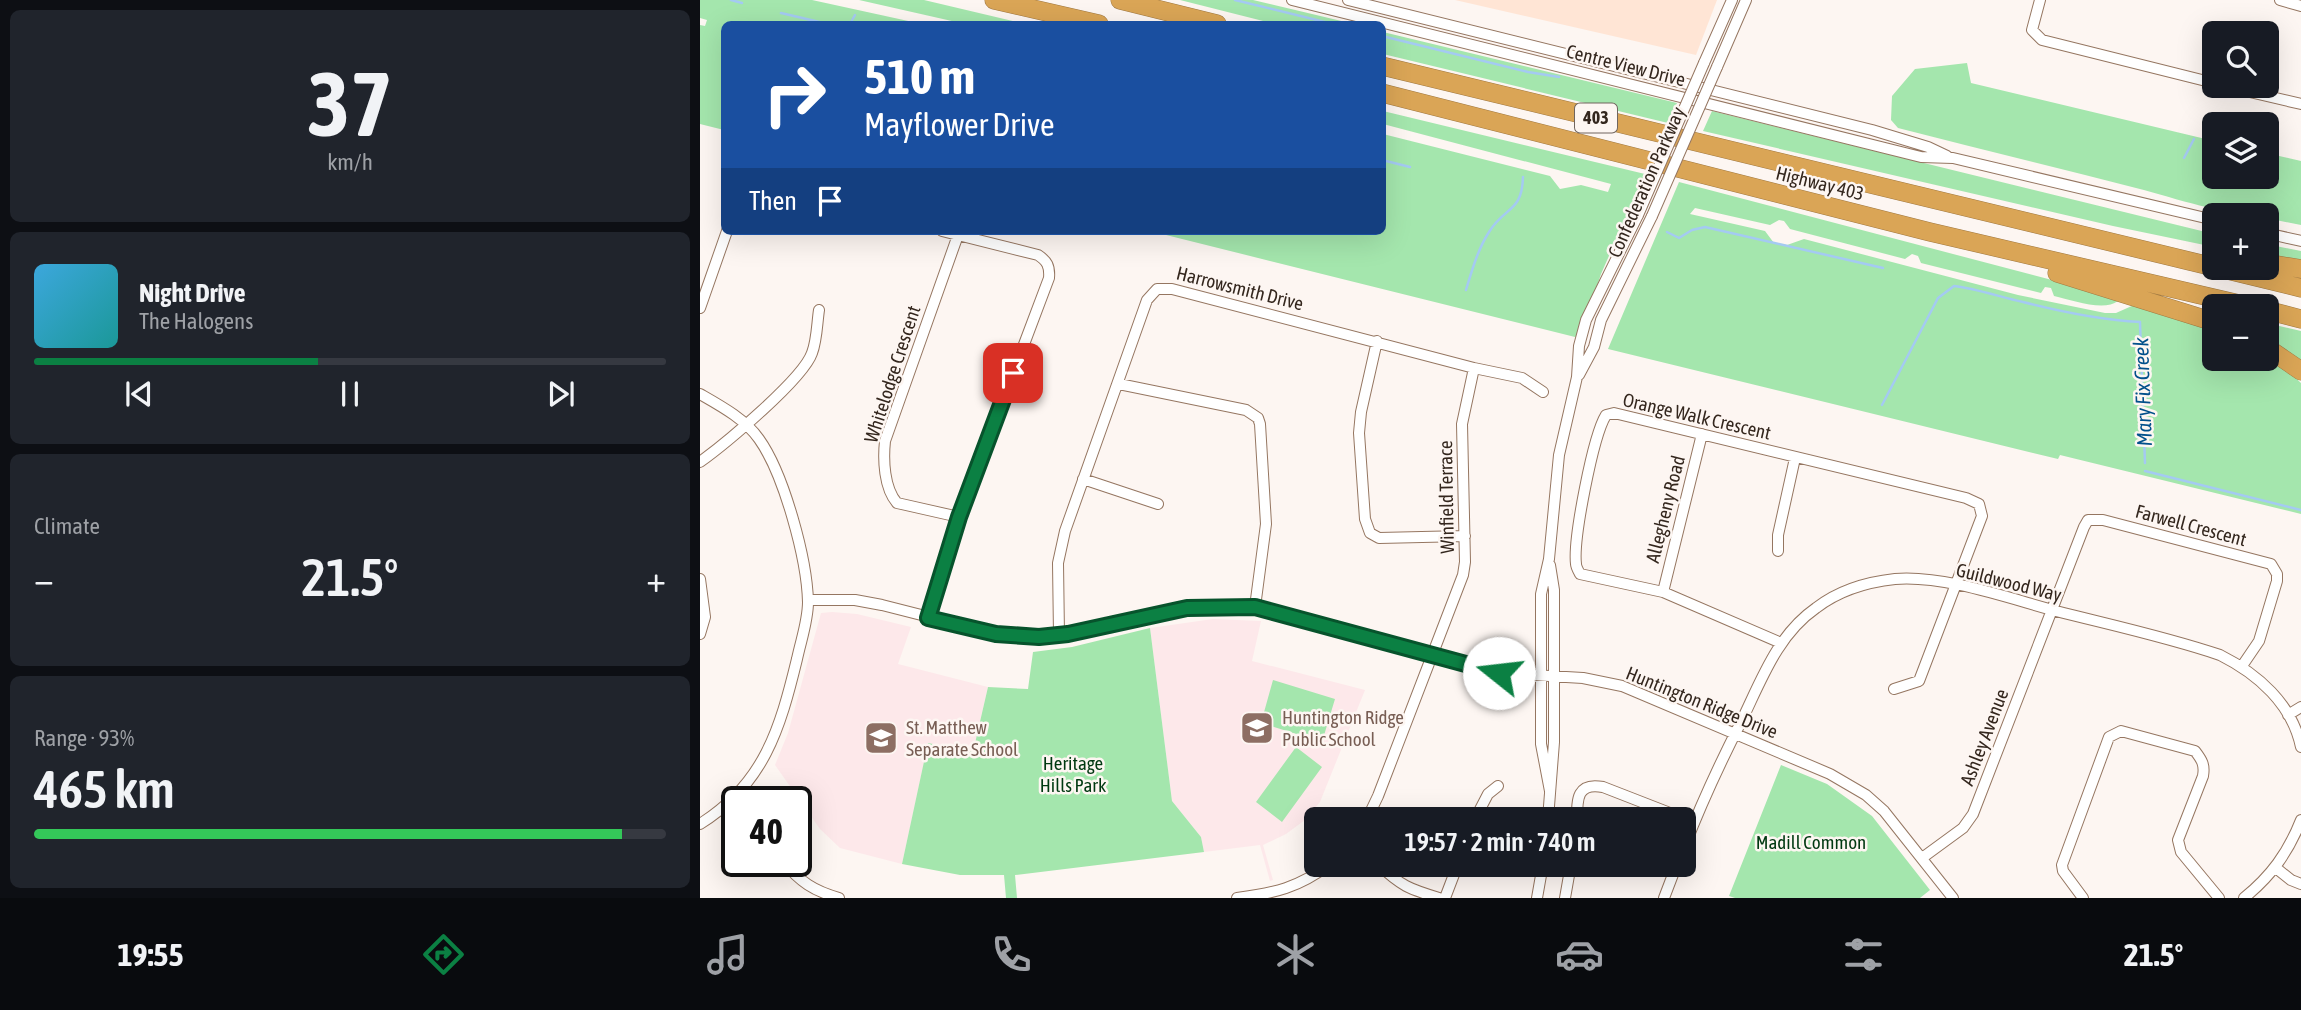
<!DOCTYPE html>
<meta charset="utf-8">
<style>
body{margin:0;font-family:"Asap Condensed",sans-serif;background:#20242c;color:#f1f3f6;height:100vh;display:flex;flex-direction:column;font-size:26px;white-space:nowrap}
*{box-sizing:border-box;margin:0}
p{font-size:23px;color:#9ea1a6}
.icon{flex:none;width:38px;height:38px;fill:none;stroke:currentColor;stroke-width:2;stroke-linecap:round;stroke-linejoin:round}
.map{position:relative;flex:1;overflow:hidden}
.side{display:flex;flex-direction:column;gap:10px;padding:10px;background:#0d0f14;width:700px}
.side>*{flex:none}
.top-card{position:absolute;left:21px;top:21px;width:665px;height:214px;border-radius:10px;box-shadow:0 7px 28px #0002;background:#1a4fa0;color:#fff;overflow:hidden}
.fabs{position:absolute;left:1502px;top:21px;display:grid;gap:14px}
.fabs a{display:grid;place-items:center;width:77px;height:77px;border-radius:10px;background:#171b24;box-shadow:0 7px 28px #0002;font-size:35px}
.speed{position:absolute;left:21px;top:786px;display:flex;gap:14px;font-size:35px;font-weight:700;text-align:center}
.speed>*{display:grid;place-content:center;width:91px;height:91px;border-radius:50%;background:#171b24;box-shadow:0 7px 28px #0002;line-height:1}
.speed .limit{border:4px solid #111;border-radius:10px;background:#fff;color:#111}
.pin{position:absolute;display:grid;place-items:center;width:60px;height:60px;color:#fff;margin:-30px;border-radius:14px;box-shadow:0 4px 10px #0006}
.me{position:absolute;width:77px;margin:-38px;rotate:286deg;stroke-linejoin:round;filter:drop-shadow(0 0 5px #0008)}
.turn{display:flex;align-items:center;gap:24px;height:147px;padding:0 28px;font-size:32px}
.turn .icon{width:91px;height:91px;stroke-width:2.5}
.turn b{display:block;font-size:49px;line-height:60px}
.then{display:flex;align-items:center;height:66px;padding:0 28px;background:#0003;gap:14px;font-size:26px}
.big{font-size:52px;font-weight:600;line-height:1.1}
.side .tile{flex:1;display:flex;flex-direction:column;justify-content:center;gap:10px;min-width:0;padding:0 24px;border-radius:10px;background:#20242c}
.side .dial{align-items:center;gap:0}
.dial b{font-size:91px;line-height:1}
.song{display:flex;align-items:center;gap:21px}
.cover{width:84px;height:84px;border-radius:10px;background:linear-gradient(135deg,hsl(200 70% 55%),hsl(180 70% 35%))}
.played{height:7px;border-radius:4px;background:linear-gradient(90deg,#0b8043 45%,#363941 45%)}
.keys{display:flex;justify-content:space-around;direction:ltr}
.heat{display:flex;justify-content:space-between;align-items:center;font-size:38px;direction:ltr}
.charge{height:10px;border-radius:5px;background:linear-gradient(90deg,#34c759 93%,#363941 0)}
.trip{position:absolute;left:604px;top:807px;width:392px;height:70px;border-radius:10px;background:#171b24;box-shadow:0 7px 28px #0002;font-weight:600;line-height:70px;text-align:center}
.menu{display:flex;height:112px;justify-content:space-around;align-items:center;background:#090b0e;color:#9ea1a6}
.menu .icon{width:49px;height:49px}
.menu .active{color:#0b8043}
.menu b{font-size:32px;color:#f1f3f6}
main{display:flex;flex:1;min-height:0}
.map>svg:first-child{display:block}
</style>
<main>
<section class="side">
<div class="tile dial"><b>37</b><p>km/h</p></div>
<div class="tile">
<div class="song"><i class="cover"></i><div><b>Night Drive</b><p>The Halogens</p></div></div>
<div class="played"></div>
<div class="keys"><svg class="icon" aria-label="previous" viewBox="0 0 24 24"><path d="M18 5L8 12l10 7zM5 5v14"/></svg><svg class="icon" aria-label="pause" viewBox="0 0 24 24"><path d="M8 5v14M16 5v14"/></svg><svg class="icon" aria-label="next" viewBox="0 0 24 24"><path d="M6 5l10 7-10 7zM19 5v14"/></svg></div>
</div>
<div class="tile"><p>Climate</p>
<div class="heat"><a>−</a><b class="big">21.5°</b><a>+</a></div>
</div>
<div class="tile"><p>Range · 93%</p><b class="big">465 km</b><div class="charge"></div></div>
</section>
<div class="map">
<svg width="1601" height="898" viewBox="0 0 1601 898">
<rect width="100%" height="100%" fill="#fdf6f2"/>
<path fill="#ffe5d5" d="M755,0H1017L996,55Z"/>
<path fill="#fde8ea" d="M132,612L157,614L211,627L198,664L288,687L273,752L228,744L202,864L140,848L120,829L75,765L88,733L121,613Z
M513,619L561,621L552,661L665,690L620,802L605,820L586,834L563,845L573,880L570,881L560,845L504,852L501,837L472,801L450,628Z"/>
<path fill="#a4e6ad" d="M0,0H112L222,24H24V130L0,124V25L5,26L7,20L0,18Z
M159,0H224L325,24H265Z
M480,0H553L654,24H575Z
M683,32L977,103L968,123L683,54Z
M1267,63L1271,83L1514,141V177H1566V153L1601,161V225L1566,218V215C1523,215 1478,199 1436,188C1357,168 1277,148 1198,128L1191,120L1192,96L1215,69Z
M683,111L945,174L901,274L881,334L875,337L450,231H682L683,134L850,176L860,189L881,185L908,192L911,184L683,124Z
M1012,111L1514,234V247L1413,226L1003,131Z
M979,182L1352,280L1418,301C1404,312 1372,300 1354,296L1351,288L1345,287L1341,293L1221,263L1218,256L1212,254L1205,259L1090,229L1084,221L1079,220L1070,225L995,208L990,214L1065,231L1074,243L1087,245L1104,239L1318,295L1405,313H1416L1434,305L1514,331V359H1566V356L1584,367L1601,383V514L1360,455L1358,459L908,349Z
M1566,244L1601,251V263L1566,257Z
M1566,323L1601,331V363L1584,349L1566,339Z
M450,628L472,801L501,837L504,852L315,875L317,898H306L304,875H260L202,864L228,743L273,752L288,687L328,689L333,652L372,647Z
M573,680L635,699L622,742L561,723Z
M596,747L622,767L582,822L556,802Z
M1081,765L1127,784L1172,816L1230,890L1220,898H1035L1029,896Z"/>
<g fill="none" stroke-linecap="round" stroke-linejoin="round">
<path stroke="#a4caf2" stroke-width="2.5" d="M31,0L42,3
M535,0L633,24
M81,13L128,24
M150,24L155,15
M682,36L828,72L859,77
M1484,158L1494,139
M682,160L710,167
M967,232L979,238L992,230L1005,227L1183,268
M766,290C772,270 778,249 789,232C805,206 822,213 823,177
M1440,323L1445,463
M1182,405L1238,298L1254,286C1278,289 1300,297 1323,302C1362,312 1401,320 1440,322
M1445,471L1601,510"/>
<defs>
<path id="minor" d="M592,0L1221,157L1253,158L1514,220
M648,0L1172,130L1228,147L1247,156
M1340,0L1332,30L1342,40L1514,83
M1580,0L1601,6
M1004,63L1032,0
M1017,67L1046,0
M1524,86L1601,104
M1566,233L1601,241
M258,235L185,441C183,460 184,488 197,503L259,517
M0,308L27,231
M677,341L661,412L659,433L665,519L670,533L679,538L765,536
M879,375L894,347L901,320L952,216
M419,384L546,410L558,418L560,424L566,524L555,607
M0,394C21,406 45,419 59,439C84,474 107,559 108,602C108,621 101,640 97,659C80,729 64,784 0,824
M0,462C25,444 103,379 112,353C117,340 117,323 119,310
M383,479L458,504
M1078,551V535L1095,458
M0,579L5,617L0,634
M963,592L1002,434
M108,600H155L182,605L296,634L350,636L487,608L555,607L799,673L883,678L922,686L1130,774L1166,795L1184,811L1253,898
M228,618L259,517L349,278C350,266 347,261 338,255L242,231
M359,635L358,563L365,531L447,300L457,289H472L774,368L822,378L843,392
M1081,643L963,592L880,574C879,572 876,567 876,564C873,539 893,436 906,415L914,413L1266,498L1279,504L1282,516L1219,681L1194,689
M1588,715L1601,707
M850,791L841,744V594L849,559L859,455L877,377L879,346L886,320L938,215
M667,819L678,796L763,575L765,562L762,424L774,368
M775,819L788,794L798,786
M848,819L854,742V590L850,565
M877,819C877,799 877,782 903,787L993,822
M984,848C1001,804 1020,763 1041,722C1061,681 1077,635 1116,608C1138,591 1167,582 1195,579C1244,575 1308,598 1356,611C1411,625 1467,637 1520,655C1558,674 1592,704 1601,747
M1222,858L1263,828L1273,814L1384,527L1388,520H1403L1571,564L1577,574V581L1559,641L1542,666
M83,861C100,882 114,891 139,898
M678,864C701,886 709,889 739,898
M1576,868L1591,880L1601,884
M537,898C575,893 598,888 630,864
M745,898L758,864
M837,898L843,864
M865,898L871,864
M964,898L977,864
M1383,898L1363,871L1362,865L1409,737L1421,731L1495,751C1502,760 1505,765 1503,776L1478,840L1481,852L1519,898
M1544,898C1571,876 1588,853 1601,820"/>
<path id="highway" d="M294,0L399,24
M420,0L517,24
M682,66L1514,267
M682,93L1230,232L1548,306
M1566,263L1601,269
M1519,268L1601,288
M1357,273L1514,322
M1566,310L1601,319
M1566,347L1601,371"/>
</defs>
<use href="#minor" stroke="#957661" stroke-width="12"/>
<use href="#highway" stroke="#a07942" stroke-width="19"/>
<use href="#minor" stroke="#fff" stroke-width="10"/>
<use href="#highway" stroke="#daa556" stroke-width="18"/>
<defs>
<path id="minor-bridge" d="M938,215L1004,63
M952,216L1017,67"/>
</defs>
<use href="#minor-bridge" stroke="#957661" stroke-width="12" stroke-linecap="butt"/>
<use href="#minor-bridge" stroke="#fff" stroke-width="10"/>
</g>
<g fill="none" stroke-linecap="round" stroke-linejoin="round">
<defs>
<path id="route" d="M313,373L259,517L228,618L296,634L339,637L368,634L487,608L555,607L799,673"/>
</defs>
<use href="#route" stroke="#07532c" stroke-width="18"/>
<use href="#route" stroke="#0b8043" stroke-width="12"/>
</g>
<defs>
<symbol id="school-square" viewBox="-11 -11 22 22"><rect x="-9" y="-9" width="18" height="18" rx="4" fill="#8d6e63" stroke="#fdf6f2"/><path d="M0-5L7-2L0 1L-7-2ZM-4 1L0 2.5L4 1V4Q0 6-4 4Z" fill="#fff"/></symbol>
</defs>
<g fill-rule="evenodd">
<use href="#school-square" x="538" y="709" width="38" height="38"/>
<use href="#school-square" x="162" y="719" width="38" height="38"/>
</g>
<g text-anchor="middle" stroke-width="5" stroke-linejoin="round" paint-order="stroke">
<rect fill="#fdf6f2" stroke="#70655e" stroke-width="2" x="875" y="103.5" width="42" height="29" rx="5"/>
<g font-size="18" font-weight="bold" fill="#34271e">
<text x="896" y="124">403</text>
</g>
<g font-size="19" fill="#34271e" stroke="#fdf6f2">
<text transform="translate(926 65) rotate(14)" y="7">Centre View Drive</text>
<text transform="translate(946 182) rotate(-66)" y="7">Confederation Parkway</text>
<text transform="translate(1120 183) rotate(14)" y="7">Highway 403</text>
<text transform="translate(540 288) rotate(14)" y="7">Harrowsmith Drive</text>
<text transform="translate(192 374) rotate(-72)" y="7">Whitelodge Crescent</text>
<text transform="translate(997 416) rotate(13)" y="7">Orange Walk Crescent</text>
<text transform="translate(746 497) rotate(-91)" y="7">Winfield Terrace</text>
<text transform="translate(965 509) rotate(-76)" y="7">Allegheny Road</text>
<text transform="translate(1491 525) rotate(15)" y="7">Farwell Crescent</text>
<text transform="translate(1309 582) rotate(14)" y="7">Guildwood Way</text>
<text transform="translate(1002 702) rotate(22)" y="7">Huntington Ridge Drive</text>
<text transform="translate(1284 737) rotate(-69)" y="7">Ashley Avenue</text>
</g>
<g font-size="19" fill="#785e54" stroke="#fdf6f2" text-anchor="start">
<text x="582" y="724">Huntington Ridge<tspan x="582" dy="22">Public School</tspan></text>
<text x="206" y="734">St. Matthew<tspan x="206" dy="22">Separate School</tspan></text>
</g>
<g font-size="19" fill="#003911" stroke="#fdf6f2">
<text x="373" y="770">Heritage<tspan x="373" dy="22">Hills Park</tspan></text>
<text x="1111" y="849">Madill Common</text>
</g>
<g font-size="21" font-style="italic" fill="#02508b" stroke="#fdf6f2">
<text transform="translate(1443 392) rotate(-92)" y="7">Mary Fix Creek</text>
</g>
</g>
</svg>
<div class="fabs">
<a><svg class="icon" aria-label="search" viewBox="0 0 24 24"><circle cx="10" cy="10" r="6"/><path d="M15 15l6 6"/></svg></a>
<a><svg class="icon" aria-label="layers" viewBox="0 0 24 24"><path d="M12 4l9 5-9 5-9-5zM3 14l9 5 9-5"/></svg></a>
<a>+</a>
<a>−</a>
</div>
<div class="speed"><div class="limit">40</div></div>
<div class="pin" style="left:313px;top:373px;background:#d93025"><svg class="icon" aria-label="arrive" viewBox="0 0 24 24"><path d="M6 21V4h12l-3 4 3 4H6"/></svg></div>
<svg class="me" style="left:799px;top:673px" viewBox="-20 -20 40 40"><circle r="19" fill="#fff"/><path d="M0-13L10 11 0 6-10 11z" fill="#0b8043"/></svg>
<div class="trip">19:57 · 2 min · 740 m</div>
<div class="top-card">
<div class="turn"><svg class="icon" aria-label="right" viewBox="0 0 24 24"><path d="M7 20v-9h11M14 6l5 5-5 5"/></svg><div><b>510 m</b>Mayflower Drive</div></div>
<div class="then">Then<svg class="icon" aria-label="arrive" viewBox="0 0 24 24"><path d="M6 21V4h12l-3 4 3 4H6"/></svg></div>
</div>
</div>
</main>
<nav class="menu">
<b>19:55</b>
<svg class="icon active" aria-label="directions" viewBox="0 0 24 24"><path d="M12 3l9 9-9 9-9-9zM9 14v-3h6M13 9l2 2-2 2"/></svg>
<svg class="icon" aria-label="music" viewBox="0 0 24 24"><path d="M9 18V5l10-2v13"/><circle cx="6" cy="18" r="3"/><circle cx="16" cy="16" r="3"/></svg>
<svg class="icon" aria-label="phone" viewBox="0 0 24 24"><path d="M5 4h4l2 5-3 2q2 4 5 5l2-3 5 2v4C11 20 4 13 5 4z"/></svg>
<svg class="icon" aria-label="climate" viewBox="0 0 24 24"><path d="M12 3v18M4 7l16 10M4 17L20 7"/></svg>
<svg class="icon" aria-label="car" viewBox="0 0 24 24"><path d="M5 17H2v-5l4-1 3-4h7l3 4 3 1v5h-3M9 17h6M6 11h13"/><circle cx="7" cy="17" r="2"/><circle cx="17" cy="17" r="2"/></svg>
<svg class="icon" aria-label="filters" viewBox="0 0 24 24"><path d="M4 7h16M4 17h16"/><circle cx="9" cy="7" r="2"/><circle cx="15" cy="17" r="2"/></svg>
<b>21.5°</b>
</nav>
